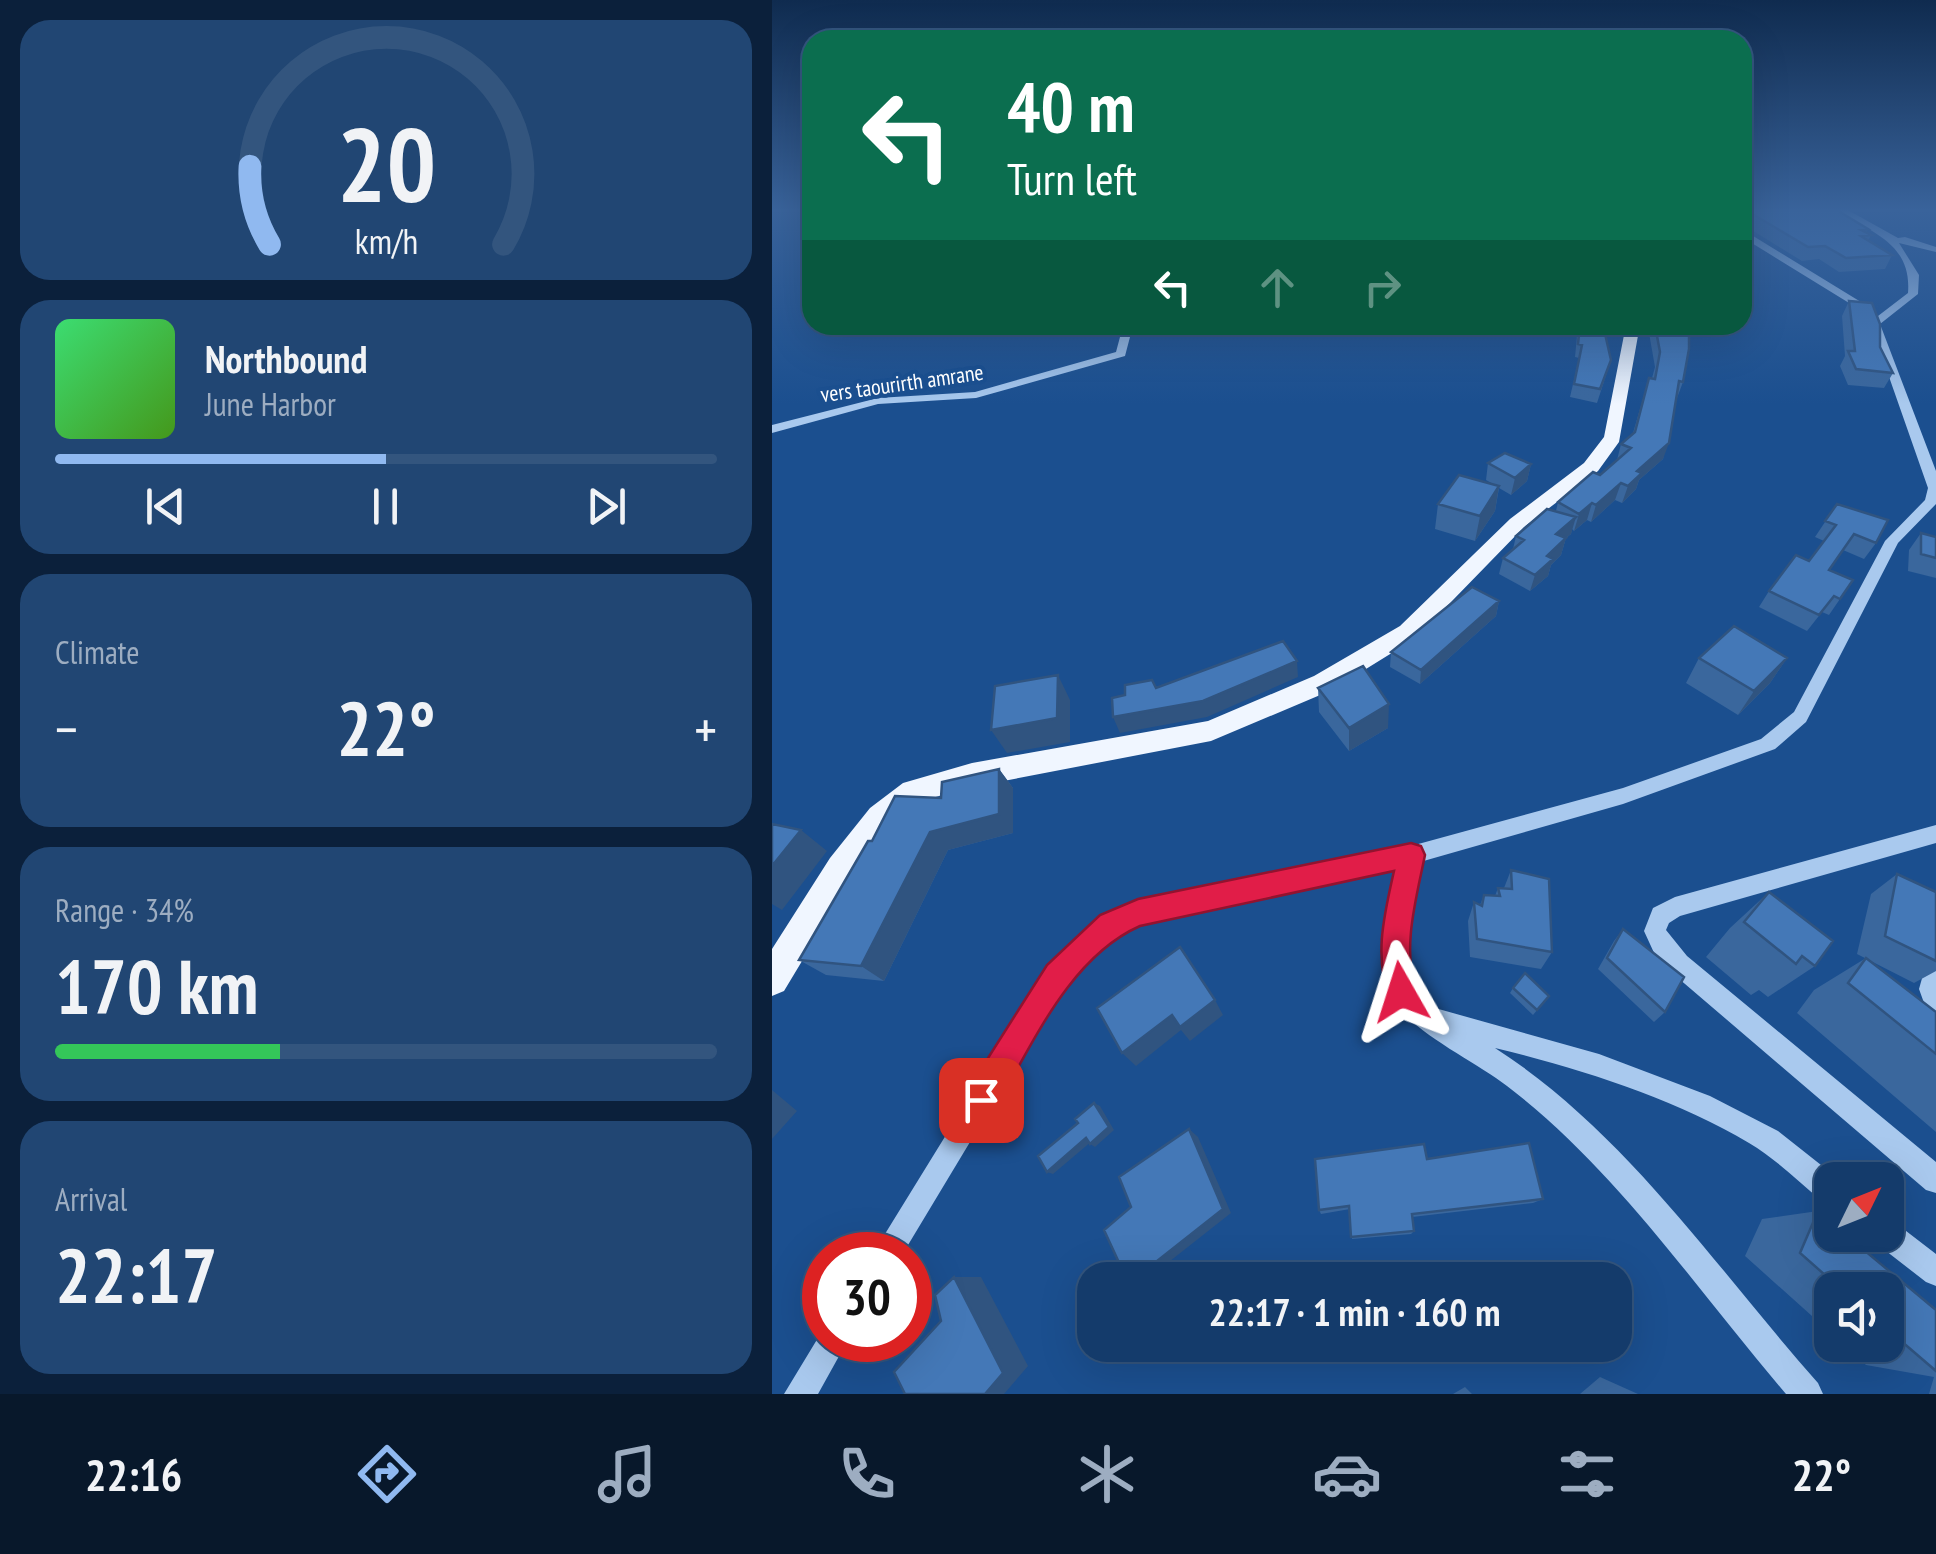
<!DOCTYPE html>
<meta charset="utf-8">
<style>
body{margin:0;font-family:"PT Sans Narrow",sans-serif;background:#214673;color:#f1f3f6;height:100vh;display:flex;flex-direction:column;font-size:38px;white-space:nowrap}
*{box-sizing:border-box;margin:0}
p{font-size:32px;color:#9dadc1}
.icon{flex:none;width:55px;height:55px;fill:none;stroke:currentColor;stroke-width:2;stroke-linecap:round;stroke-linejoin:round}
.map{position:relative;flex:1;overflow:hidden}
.drawer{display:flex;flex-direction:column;gap:20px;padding:20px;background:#0b203b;width:772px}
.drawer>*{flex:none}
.hud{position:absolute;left:30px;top:30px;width:950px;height:305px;border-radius:30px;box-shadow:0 10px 40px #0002,0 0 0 2px #33557e;background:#0b6e4f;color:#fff;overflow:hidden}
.needle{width:65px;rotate:47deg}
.controls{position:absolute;left:1042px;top:1162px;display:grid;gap:20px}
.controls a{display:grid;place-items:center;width:90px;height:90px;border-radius:20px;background:#143b6b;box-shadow:0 10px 40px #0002,0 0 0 2px #33557e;font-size:50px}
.speed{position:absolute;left:30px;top:1232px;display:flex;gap:20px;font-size:50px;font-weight:700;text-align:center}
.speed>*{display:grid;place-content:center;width:130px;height:130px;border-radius:50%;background:#143b6b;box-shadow:0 10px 40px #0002,0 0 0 2px #33557e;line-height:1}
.speed .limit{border:15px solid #d22;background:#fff;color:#111}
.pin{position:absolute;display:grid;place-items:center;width:85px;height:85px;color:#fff;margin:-42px;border-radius:20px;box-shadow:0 5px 15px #0006}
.me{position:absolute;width:110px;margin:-55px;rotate:354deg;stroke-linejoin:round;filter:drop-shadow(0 0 8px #0008)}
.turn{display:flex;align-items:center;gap:35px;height:210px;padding:0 40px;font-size:45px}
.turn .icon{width:130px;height:130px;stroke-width:2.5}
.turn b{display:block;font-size:70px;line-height:85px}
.lanes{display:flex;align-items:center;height:95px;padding:0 40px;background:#0003;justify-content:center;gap:50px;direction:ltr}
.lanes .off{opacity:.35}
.big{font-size:75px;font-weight:600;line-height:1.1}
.drawer .card{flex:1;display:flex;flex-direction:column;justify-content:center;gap:15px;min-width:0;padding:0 35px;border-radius:30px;background:#214673}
.drawer .dial{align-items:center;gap:0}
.dial svg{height:260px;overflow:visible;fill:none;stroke:#33557e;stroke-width:7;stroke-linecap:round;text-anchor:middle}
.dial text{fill:#f1f3f6;stroke:none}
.song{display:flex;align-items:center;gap:30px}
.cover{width:120px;height:120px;border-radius:15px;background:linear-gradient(135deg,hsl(140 70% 55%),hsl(100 70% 35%))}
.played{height:10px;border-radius:5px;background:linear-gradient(90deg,#90b9f0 50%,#33557e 50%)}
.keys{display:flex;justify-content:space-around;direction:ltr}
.heat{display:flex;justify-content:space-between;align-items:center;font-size:55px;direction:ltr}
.charge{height:15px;border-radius:8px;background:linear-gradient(90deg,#34c759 34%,#33557e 0)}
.trip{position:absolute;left:305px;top:1262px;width:555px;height:100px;border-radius:30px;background:#143b6b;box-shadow:0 10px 40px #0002,0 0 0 2px #33557e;font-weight:600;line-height:100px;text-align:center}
.menu{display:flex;height:160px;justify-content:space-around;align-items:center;background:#08182b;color:#9dadc1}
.menu .icon{width:70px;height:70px}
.menu .on{color:#90b9f0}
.menu b{font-size:45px;color:#f1f3f6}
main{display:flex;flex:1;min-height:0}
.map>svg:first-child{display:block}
</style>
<main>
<section class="drawer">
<div class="card dial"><svg viewBox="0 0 100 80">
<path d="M14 69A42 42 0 1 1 86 69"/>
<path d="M14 69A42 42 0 0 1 8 45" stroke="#90b9f0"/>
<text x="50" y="56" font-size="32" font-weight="700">20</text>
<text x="50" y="72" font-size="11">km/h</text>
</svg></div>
<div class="card">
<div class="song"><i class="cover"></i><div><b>Northbound</b><p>June Harbor</p></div></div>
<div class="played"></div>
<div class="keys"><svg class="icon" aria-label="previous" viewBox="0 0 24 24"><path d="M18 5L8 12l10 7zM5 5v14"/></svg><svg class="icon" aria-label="pause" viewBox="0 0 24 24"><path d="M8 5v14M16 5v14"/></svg><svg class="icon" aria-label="next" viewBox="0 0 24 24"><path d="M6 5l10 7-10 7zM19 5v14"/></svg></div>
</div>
<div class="card"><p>Climate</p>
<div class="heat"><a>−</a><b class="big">22°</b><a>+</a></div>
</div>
<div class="card"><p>Range · 34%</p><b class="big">170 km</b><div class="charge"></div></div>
<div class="card"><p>Arrival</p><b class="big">22:17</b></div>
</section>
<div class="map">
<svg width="1164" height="1394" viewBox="0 0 1164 1394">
<rect width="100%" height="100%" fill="#1b4f8f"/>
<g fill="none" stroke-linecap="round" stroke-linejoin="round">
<path fill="#a9c9ee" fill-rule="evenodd" d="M1064,209H1074L1126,238L1133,237L1164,247V252L1127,243L1147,275L1146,294L1108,324L1164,471V504L1126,543L1034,722L1003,749L851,804L648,862C638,907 612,979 663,1008L827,1054L938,1096L1006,1131L1068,1180H1060V1205L1050,1201C1026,1181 1004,1159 977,1143C901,1098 809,1069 723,1048C854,1132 944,1268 1046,1383L1051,1394H1014C924,1289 846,1171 735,1086C704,1062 638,1031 622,1000C600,959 615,910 626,867L367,923L346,933L293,984L130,1255H100L277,968L330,917L366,902L639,846L851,788L989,739L1022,712L1113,541L1153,500L1156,488L1095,314L970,237V231H973L1102,310L1106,316L1136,293C1140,242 1098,233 1064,209Z
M357,325H367L358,337L353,356L204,398L106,404L0,433V425L106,398L203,392L344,352L348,337Z
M1164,825V843L908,916L897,923L894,930L915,956L1164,1162V1193L1154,1190L899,972L883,955L872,931L881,908L903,897Z
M1164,954V1018L1156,1014L1147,989L1156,957Z
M1115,1220L1125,1224L1164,1254V1286L1154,1282L1105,1244L1101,1235H1115Z
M52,1328V1340H76L46,1394H12Z"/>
<path fill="#f0f6ff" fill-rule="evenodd" d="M849,325H864L867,330L847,442L826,471L752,527L644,638L560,690L439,741L200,787L149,801L118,826L80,878L12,991L0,996V949L58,858L98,808L131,783L200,763L436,721L542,676L628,626L738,519L812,463L832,437L853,330Z"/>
</g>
<path fill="#3a679d" d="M970,209H1063L1096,229L1094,233L1099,235L1096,241L1120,255L1113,269L1067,272L1047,259L1030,261L970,224Z
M1077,301L1108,347L1121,373L1112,388L1076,385L1068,366L1073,356L1070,316Z
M806,325H831L839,360L825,403L798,397L807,358L803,357Z
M878,325H917L911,382L905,398L891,459L867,480L864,489L850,503L843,500L819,522L815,520L802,531L800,529L799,534L794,538L789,555L779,565L776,576L758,591L727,574L731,558L741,549L744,536L784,511L786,502L828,475L845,460L849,444L861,433L877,378H880L883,367L877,333Z
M716,463L759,464L755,481L739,495L727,488L723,511L703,541L663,529L666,504L721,484L714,480Z
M1065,504L1104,543L1092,559L1071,550L1058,570L1081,580L1057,615L1050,612L1035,631L987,607L997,591L1037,561L1052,541L1043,537Z
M1149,533L1164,537V578L1136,571L1137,550Z
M727,601L724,616L648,684L618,667L619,652Z
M927,658H1015L998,683L966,715L914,683Z
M546,688L616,728L577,751L547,712Z
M227,769L241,788V833L176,850L112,981L54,975L27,960L100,841L169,798Z
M739,870L780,952L769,969L698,957L696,921L702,902L708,905L712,895L723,896L726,888H732Z
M1125,874L1164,892V971L1142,983L1085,954L1099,894Z
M997,892L1043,966L996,997L987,990L979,995L934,957L958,928Z
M851,929L893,1012L882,1022L826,969L842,941Z
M1094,958L1164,1012V1132L1025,1013L1042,990Z
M741,988L777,996L761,1015L738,993Z
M655,1159L771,1199L761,1203L640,1217L642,1231L639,1234L580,1239L578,1209L549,1214L547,1210Z
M1046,1211L1164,1310V1394H1157L1162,1377L1094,1365L1072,1345H1115V1290H1060V1334L973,1256L990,1219Z
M828,1377L866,1394H808Z
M693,1387L700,1394H681Z"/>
<path fill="#305480" d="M897,443L891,459L867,480L864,489L850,503L856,486L865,471Z
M759,464L755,481L739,495L743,478Z
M849,483L843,500L819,522L824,505Z
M727,486L723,511L703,541L708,516Z
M820,503L815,520L802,531L807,514Z
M804,517L799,534L779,550L784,534Z
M794,538L789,555L779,565L776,576L758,591L763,575L775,556Z
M727,601L724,616L648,684L649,670Z
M1015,658L998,683L966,715L982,691Z
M525,661L526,677L435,717L348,733L341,717Z
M286,675L298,700V742L235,753L219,730Z
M617,704L616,728L577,751V728Z
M227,769L241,788V833L176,850L112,981L89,966L158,832Z
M29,830L55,851L10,910L0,904V866Z
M443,1000L451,1015L418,1041L409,1030L364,1066L350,1053L400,1015Z
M0,1090L25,1111L0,1139Z
M322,1103L328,1106L342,1130L323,1147L318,1144Z
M417,1129L426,1137L459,1213L374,1280H361Z
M314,1138L320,1141L281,1174L275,1172Z
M182,1277H209L256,1366L232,1394H213Z"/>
<path fill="#4478b7" stroke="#305480" stroke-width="2.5" d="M972,209H1063L1096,229L1089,230L1099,235L1089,236L1120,255L1074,258L1053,246L1036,247Z
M1077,301L1100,303L1108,324V347L1121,373L1084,369L1076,351H1083Z
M808,325H831L839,360L828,389L802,384L810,345L806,344Z
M883,325H917V349L911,382L907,381L897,443L865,471L870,473L856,486L849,483L824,505L820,503L807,514L786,502L821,472L828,475L859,448L849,444L863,432L877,378L883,379L888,352Z
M733,453L759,464L743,478L716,463Z
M687,475L727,486L708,516L666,504Z
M1065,504L1116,520L1104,543L1082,534L1057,570L1081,580L1068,599L1062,596L1047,615L997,591L1024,555L1037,561L1064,525L1053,521Z
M775,509L804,517L784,534L794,538L775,556L781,559L763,575L731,558L752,540L744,536Z
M1149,533L1164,537V558L1149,554Z
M700,587L727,601L649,670L619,652Z
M962,626L1015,658L982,691L927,658Z
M511,641L525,661L431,701L341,717L340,698L353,695V685L380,680L384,688Z
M591,666L617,704L577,728L546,688Z
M286,675L285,718L219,730L223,686Z
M227,769V814L158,832L89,966L27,960L96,841H100L123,796L169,798L170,782Z
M0,824L29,830L0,866Z
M739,870L777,879L780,952L705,939L702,902L710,906L712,895L728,896L726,888L740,889Z
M1125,874L1164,892V961L1113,936Z
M997,892L1061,941L1043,966L1030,956L1024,964L972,922Z
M851,929L912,977L893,1012L835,958Z
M408,947L443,1000L408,1027L400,1015L350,1053L325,1008Z
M1094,958L1164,1012V1054L1076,983Z
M753,973L777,996L765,1010L741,988Z
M322,1103L337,1127L318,1144L314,1138L275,1172L266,1156L306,1123L303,1119Z
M417,1129L451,1209L361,1280H355L332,1230L359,1207L347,1177Z
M757,1143L771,1199L640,1214L642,1231L579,1237L577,1206L547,1210L543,1159L652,1144L655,1159Z
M1046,1211L1060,1223V1235H1074L1164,1310V1371L1115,1329V1290H1070L1028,1253Z
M182,1277L231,1373L213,1394H133L122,1372L169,1321L163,1295Z"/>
<linearGradient id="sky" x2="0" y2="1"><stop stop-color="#0f2b4f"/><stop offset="0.52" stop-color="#39639b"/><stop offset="1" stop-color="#39639b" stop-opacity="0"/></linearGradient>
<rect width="1164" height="404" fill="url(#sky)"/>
<path fill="#e11d48" stroke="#92132f" stroke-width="2.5" d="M639,843L649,846L653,855C644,900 630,947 644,992L640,1002L629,1007L619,1002C601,959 612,915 622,871L368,926C296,958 259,1048 221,1112L209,1117L197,1112L192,1100L197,1088L275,965L328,915L366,899Z"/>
<g text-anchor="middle" stroke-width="8" stroke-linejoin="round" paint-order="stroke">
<g font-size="22" fill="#fff" stroke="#1b4f8f">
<text transform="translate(130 383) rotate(-8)" y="8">vers taourirth amrane</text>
</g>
</g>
</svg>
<div class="controls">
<a><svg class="needle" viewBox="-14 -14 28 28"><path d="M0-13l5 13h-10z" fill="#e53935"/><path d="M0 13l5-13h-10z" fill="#9dadc1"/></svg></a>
<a><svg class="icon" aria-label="sound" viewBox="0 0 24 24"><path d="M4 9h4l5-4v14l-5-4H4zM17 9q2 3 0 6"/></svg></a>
</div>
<div class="speed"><div class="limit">30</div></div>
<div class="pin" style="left:209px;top:1100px;background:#d93025"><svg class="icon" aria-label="arrive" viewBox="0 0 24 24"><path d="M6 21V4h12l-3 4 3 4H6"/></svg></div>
<svg class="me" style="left:629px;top:992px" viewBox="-20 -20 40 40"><path d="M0-17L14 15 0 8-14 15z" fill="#e11d48" stroke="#fff" stroke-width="4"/></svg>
<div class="trip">22:17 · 1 min · 160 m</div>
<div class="hud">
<div class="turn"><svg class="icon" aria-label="left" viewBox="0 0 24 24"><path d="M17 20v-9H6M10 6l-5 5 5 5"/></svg><div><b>40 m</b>Turn left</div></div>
<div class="lanes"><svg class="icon" aria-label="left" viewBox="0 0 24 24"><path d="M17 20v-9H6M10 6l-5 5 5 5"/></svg><svg class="icon off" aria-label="ahead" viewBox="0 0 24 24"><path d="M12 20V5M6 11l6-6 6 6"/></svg><svg class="icon off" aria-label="right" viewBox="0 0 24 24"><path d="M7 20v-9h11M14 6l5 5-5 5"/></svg></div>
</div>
</div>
</main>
<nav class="menu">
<b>22:16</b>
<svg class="icon on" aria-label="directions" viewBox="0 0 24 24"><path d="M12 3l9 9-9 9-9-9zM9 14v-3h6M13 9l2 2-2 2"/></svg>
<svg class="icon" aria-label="music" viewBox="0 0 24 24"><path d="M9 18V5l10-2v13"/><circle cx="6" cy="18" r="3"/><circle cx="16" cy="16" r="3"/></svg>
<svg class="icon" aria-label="phone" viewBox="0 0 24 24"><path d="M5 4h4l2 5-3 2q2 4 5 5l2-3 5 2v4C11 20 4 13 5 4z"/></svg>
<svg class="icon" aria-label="climate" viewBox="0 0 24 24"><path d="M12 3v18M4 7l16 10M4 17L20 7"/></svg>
<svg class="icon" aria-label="car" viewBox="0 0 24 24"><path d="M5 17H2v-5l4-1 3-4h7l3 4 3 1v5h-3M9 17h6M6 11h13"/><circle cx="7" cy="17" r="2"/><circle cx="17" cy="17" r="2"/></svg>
<svg class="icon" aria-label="filters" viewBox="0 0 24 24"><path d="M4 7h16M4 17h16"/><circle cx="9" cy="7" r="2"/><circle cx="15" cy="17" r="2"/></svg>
<b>22°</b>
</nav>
